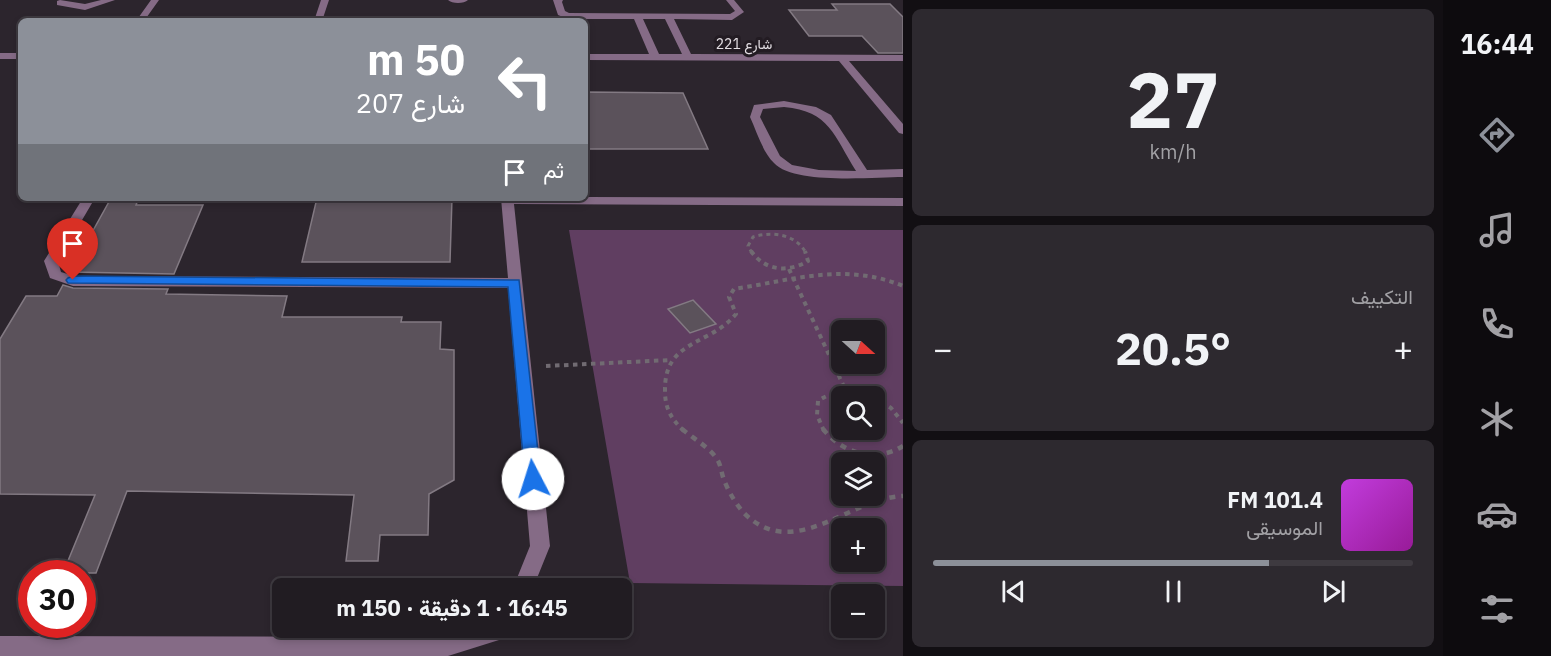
<!DOCTYPE html>
<html lang="ar">
<meta charset="utf-8">
<style>
body{margin:0;font-family:"IBM Plex Sans",Vazirmatn,sans-serif;background:#2d292f;color:#f1f3f6;direction:rtl;height:100vh;display:flex;flex-direction:column;font-size:22px;white-space:nowrap}
*{box-sizing:border-box;margin:0}
p{font-size:20px;color:#a2a1a5}
.icon{flex:none;width:33px;height:33px;fill:none;stroke:currentColor;stroke-width:2;stroke-linecap:round;stroke-linejoin:round}
.map{position:relative;flex:1;overflow:hidden;direction:ltr}
.drawer{display:flex;flex-direction:column;gap:9px;padding:9px;background:#120f13;width:540px}
.drawer>*{flex:none}
.top-card{position:absolute;left:18px;top:18px;width:570px;height:183px;border-radius:9px;box-shadow:0 3px 9px #0003,0 0 0 2px #3e3a40;direction:rtl;background:#8c9099;color:#fff;overflow:hidden}
.needle{width:39px;rotate:111deg}
.tools{position:absolute;left:831px;top:320px;display:grid;gap:12px}
.tools a{display:grid;place-items:center;width:54px;height:54px;border-radius:9px;background:#211c22;box-shadow:0 3px 9px #0003,0 0 0 2px #3e3a40;font-size:30px}
.speed{position:absolute;left:18px;top:560px;display:flex;gap:12px;font-size:30px;font-weight:700;text-align:center}
.speed>*{display:grid;place-content:center;width:78px;height:78px;border-radius:50%;background:#211c22;box-shadow:0 3px 9px #0003,0 0 0 2px #3e3a40;line-height:1}
.speed .limit{border:9px solid #d22;background:#fff;color:#111}
.pin{position:absolute;display:grid;place-items:center;width:51px;height:51px;color:#fff;margin:-62px -26px;border-radius:50% 50% 50% 0;rotate:-45deg;box-shadow:0 0 6px #0007}
.pin .icon{rotate:45deg}
.me{position:absolute;width:66px;margin:-33px;rotate:355deg;stroke-linejoin:round;filter:drop-shadow(0 0 4px #0008)}
.turn{display:flex;align-items:center;gap:21px;height:126px;padding:0 24px;font-size:27px}
.turn .icon{width:78px;height:78px;stroke-width:2.5}
.turn b{display:block;font-size:42px;line-height:51px}
.then{display:flex;align-items:center;height:57px;padding:0 24px;background:#0003;gap:12px;font-size:22px}
.big{font-size:45px;font-weight:800;line-height:1.1}
.drawer .card{flex:1;display:flex;flex-direction:column;justify-content:center;gap:9px;min-width:0;padding:0 21px;border-radius:9px;background:#2d292f}
.drawer .dial{align-items:center;gap:0}
.dial b{font-size:78px;line-height:1}
.song{display:flex;align-items:center;gap:18px}
.cover{width:72px;height:72px;border-radius:9px;background:linear-gradient(135deg,hsl(290 70% 55%),hsl(300 70% 35%))}
.played{height:6px;border-radius:3px;background:linear-gradient(90deg,#8c9099 70%,#3e3a40 70%)}
.keys{display:flex;justify-content:space-around;direction:ltr}
.heat{display:flex;justify-content:space-between;align-items:center;font-size:33px;direction:ltr}
.trip{position:absolute;left:272px;top:578px;width:360px;height:60px;border-radius:9px;background:#211c22;box-shadow:0 3px 9px #0003,0 0 0 2px #3e3a40;font-weight:800;line-height:60px;text-align:center;direction:rtl}
main{display:flex;flex:1;min-height:0}
.dock{display:flex;flex-direction:column;width:108px;justify-content:space-around;align-items:center;background:#0d0b0e;color:#a2a1a5}
.dock .icon{width:42px;height:42px}
.dock .selected{color:#8c9099}
.dock b{font-size:27px;color:#f1f3f6}
.map>svg:first-child{display:block}
</style>
<main>
<nav class="dock">
<b>16:44</b>
<svg class="icon selected" aria-label="directions" viewBox="0 0 24 24"><path d="M12 3l9 9-9 9-9-9zM9 14v-3h6M13 9l2 2-2 2"/></svg>
<svg class="icon" aria-label="music" viewBox="0 0 24 24"><path d="M9 18V5l10-2v13"/><circle cx="6" cy="18" r="3"/><circle cx="16" cy="16" r="3"/></svg>
<svg class="icon" aria-label="phone" viewBox="0 0 24 24"><path d="M5 4h4l2 5-3 2q2 4 5 5l2-3 5 2v4C11 20 4 13 5 4z"/></svg>
<svg class="icon" aria-label="climate" viewBox="0 0 24 24"><path d="M12 3v18M4 7l16 10M4 17L20 7"/></svg>
<svg class="icon" aria-label="car" viewBox="0 0 24 24"><path d="M5 17H2v-5l4-1 3-4h7l3 4 3 1v5h-3M9 17h6M6 11h13"/><circle cx="7" cy="17" r="2"/><circle cx="17" cy="17" r="2"/></svg>
<svg class="icon" aria-label="filters" viewBox="0 0 24 24"><path d="M4 7h16M4 17h16"/><circle cx="9" cy="7" r="2"/><circle cx="15" cy="17" r="2"/></svg>
</nav>
<section class="drawer">
<div class="card dial"><b>27</b><p>km/h</p></div>
<div class="card"><p>التكييف</p>
<div class="heat"><a>−</a><b class="big">20.5°</b><a>+</a></div>
</div>
<div class="card">
<div class="song"><i class="cover"></i><div><b>101.4 FM</b><p>الموسيقى</p></div></div>
<div class="played"></div>
<div class="keys"><svg class="icon" aria-label="previous" viewBox="0 0 24 24"><path d="M18 5L8 12l10 7zM5 5v14"/></svg><svg class="icon" aria-label="pause" viewBox="0 0 24 24"><path d="M8 5v14M16 5v14"/></svg><svg class="icon" aria-label="next" viewBox="0 0 24 24"><path d="M6 5l10 7-10 7zM19 5v14"/></svg></div>
</div>
</section>
<div class="map">
<svg width="903" height="656" viewBox="0 0 903 656">
<rect width="100%" height="100%" fill="#2c252d"/>
<path fill="#603e61" fill-rule="evenodd" d="M569,230H903V586L630,583ZM842,330H874V363H842ZM842,396H874V429H842ZM842,462H874V495H842ZM842,528H874V561H842Z"/>
<path fill="#5b525b" stroke="#837a83" stroke-width="1.5" d="M832,4H890L903,17V53H878L862,36H809L789,10H837Z
M585,92L683,93L708,149H585Z
M317,198H452L450,262H302Z
M110,200H138L136,205H203L174,274L70,272Z
M63,285L73,288L168,289L166,294L287,296L282,317H402L401,322H441L440,349L454,350V480L429,494L428,535H380L378,561H346L354,495L127,491L96,573H63L95,495L0,494V339L26,296H57Z
M693,300L716,324L690,333L668,309Z"/>
<g fill="none" stroke-linecap="round" stroke-linejoin="round">
<path stroke="#716b72" stroke-width="3" stroke-dasharray="4 4" stroke-linecap="butt" d="M752,253L748,246L753,237C772,231 796,234 806,253"/>
<path stroke="#716b72" stroke-width="4" stroke-dasharray="4.5 4.5" stroke-linecap="butt" d="M751,251C765,271 788,273 808,261L805,251
M789,269L845,389
M546,366L671,360
M874,397L891,408L903,423
M684,431C671,419 665,408 665,391C664,339 710,346 736,314L729,297L734,289C793,280 845,262 903,286
M824,431L817,415L818,401C836,389 852,388 872,396"/>
<path stroke="#716b72" stroke-width="4.5" stroke-dasharray="6 6" stroke-linecap="butt" d="M682,429C694,439 709,447 717,459C721,465 721,471 723,477C727,489 735,503 744,513C794,563 849,498 903,496
M823,429C843,454 876,463 903,446"/>
<path fill="#856b86" fill-rule="evenodd" d="M60,0L85,4L101,0H115L85,10L57,5V1Z
M151,0H159L144,21H136Z
M321,0H329L322,21H314Z
M448,0H468C464,4 452,4 448,0Z
M553,0H563L562,2L565,11L569,13L730,14L735,11L726,0H734L744,12L732,20L674,19L691,54L903,55V61H849L903,124V134L899,133L839,61L585,60V54H649L634,19H568L558,15ZM643,19H665L682,54H659Z
M0,53H21V59H0Z
M784,101L816,107L831,115L867,170L903,169V177C874,177 794,185 774,163C762,151 757,132 750,117L754,105ZM784,107C830,111 834,136 856,171L819,170L792,165L780,156L760,117L763,109Z
M585,197L903,198V206L514,204L550,546L533,588H513L530,546L508,288L73,286L50,278L44,261L83,198H95L58,261L61,272L74,276L508,278L501,198Z
M476,627H507L499,640L448,656H0V636L439,637Z"/>
</g>
<path fill="#1a73e8" stroke="#114b97" stroke-width="1.5" d="M73,276L519,280L541,479L539,484L533,486L527,484L525,479L508,287L68,283L66,280L68,278Z"/>
<g text-anchor="middle" stroke-width="6" stroke-linejoin="round" paint-order="stroke">
<g font-size="14" fill="#e4dfe4" stroke="#231c23">
<text x="744" y="49">شارع 221</text>
</g>
</g>
</svg>
<div class="tools">
<a><svg class="needle" viewBox="-14 -14 28 28"><path d="M0-13l5 13h-10z" fill="#e53935"/><path d="M0 13l5-13h-10z" fill="#a2a1a5"/></svg></a>
<a><svg class="icon" aria-label="search" viewBox="0 0 24 24"><circle cx="10" cy="10" r="6"/><path d="M15 15l6 6"/></svg></a>
<a><svg class="icon" aria-label="layers" viewBox="0 0 24 24"><path d="M12 4l9 5-9 5-9-5zM3 14l9 5 9-5"/></svg></a>
<a>+</a>
<a>−</a>
</div>
<div class="speed"><div class="limit">30</div></div>
<div class="pin" style="left:73px;top:280px;background:#d93025"><svg class="icon" aria-label="arrive" viewBox="0 0 24 24"><path d="M6 21V4h12l-3 4 3 4H6"/></svg></div>
<svg class="me" style="left:533px;top:479px" viewBox="-20 -20 40 40"><circle r="19" fill="#fff"/><path d="M0-13L10 11 0 6-10 11z" fill="#1a73e8"/></svg>
<div class="trip">16:45 · 1 دقيقة · 150 m</div>
<div class="top-card">
<div class="turn"><svg class="icon" aria-label="left" viewBox="0 0 24 24"><path d="M17 20v-9H6M10 6l-5 5 5 5"/></svg><div><b>50 m</b>شارع 207</div></div>
<div class="then">ثم<svg class="icon" aria-label="arrive" viewBox="0 0 24 24"><path d="M6 21V4h12l-3 4 3 4H6"/></svg></div>
</div>
</div>
</main>
